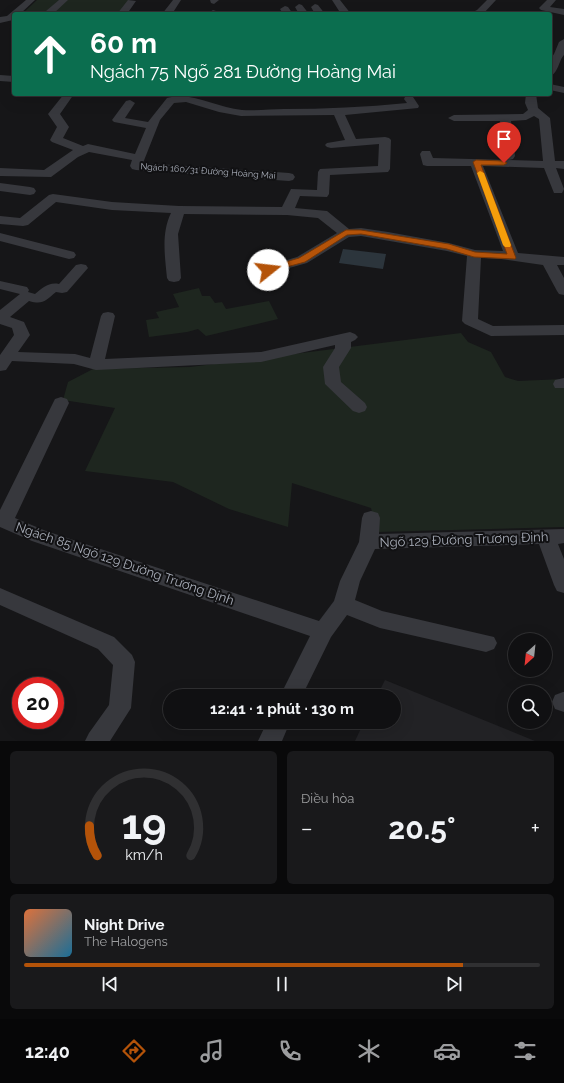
<!DOCTYPE html>
<html lang="vi">
<meta charset="utf-8">
<style>
body{margin:0;font-family:Raleway,sans-serif;background:#19191b;color:#f1f3f6;height:100vh;display:flex;flex-direction:column;font-size:15px;white-space:nowrap}
*{box-sizing:border-box;margin:0}
p{font-size:13px;color:#9c9d9f}
.icon{flex:none;width:22px;height:22px;fill:none;stroke:currentColor;stroke-width:2;stroke-linecap:round;stroke-linejoin:round}
.map{position:relative;height:741px;overflow:hidden}
.panel{display:flex;flex-direction:column;gap:10px;padding:10px;background:#09090a;flex:1}
.panel>*{flex:none}
.banner{position:absolute;left:12px;top:12px;width:540px;height:84px;border-radius:4px;box-shadow:0 4px 16px #0002,0 0 0 1px #303032;background:#0b6e4f;color:#fff;overflow:hidden}
.needle{width:26px;rotate:207deg}
.fabs{position:absolute;left:508px;top:633px;display:grid;gap:8px}
.fabs a{display:grid;place-items:center;width:44px;height:44px;border-radius:50%;background:#101012;box-shadow:0 4px 16px #0002,0 0 0 1px #303032;font-size:20px}
.speed{position:absolute;left:12px;top:677px;display:flex;gap:8px;font-size:20px;font-weight:700;text-align:center}
.speed>*{display:grid;place-content:center;width:52px;height:52px;border-radius:50%;background:#101012;box-shadow:0 4px 16px #0002,0 0 0 1px #303032;line-height:1}
.speed .limit{border:6px solid #d22;background:#fff;color:#111}
.pin{position:absolute;display:grid;place-items:center;width:34px;height:34px;color:#fff;margin:-41px -17px;border-radius:50% 50% 50% 0;rotate:-45deg;box-shadow:0 0 4px #0007}
.pin .icon{rotate:45deg}
.me{position:absolute;width:44px;margin:-22px;rotate:74deg;stroke-linejoin:round;filter:drop-shadow(0 0 3px #0008)}
.turn{display:flex;align-items:center;gap:14px;height:84px;padding:0 12px;font-size:18px}
.turn .icon{width:52px;height:52px;stroke-width:2.5}
.turn b{display:block;font-size:28px;line-height:34px}
.big{font-size:30px;font-weight:700;line-height:1.1}
.panel .widget{flex:1;display:flex;flex-direction:column;justify-content:center;gap:6px;min-width:0;padding:0 14px;border-radius:6px;background:#19191b}
.panel .dial{align-items:center;gap:0}
.dial svg{height:104px;overflow:visible;fill:none;stroke:#303032;stroke-width:7;stroke-linecap:round;text-anchor:middle}
.dial text{fill:#f1f3f6;stroke:none}
.song{display:flex;align-items:center;gap:12px}
.cover{width:48px;height:48px;border-radius:6px;background:linear-gradient(135deg,hsl(20 70% 55%),hsl(200 70% 35%))}
.played{height:4px;border-radius:2px;background:linear-gradient(90deg,#b45309 85%,#303032 85%)}
.keys{display:flex;justify-content:space-around;direction:ltr}
.heat{display:flex;justify-content:space-between;align-items:center;font-size:22px;direction:ltr}
.panel .tiles{flex:1;display:grid;gap:10px;grid-template-columns:1fr 1fr}
.widget:last-child{grid-column:span 2}
.trip{position:absolute;left:163px;top:689px;width:238px;height:40px;border-radius:20px;background:#101012;box-shadow:0 4px 16px #0002,0 0 0 1px #303032;font-weight:700;line-height:40px;text-align:center}
.tabs{display:flex;height:64px;justify-content:space-around;align-items:center;background:#060607;color:#9c9d9f}
.tabs .icon{width:28px;height:28px}
.tabs .active{color:#b45309}
.tabs b{font-size:18px;color:#f1f3f6}
.map>svg:first-child{display:block}
</style>
<div class="map">
<svg width="564" height="741" viewBox="0 0 564 741">
<rect width="100%" height="100%" fill="#161618"/>
<path fill="#222225" d="M385,680L535,741H355L364,722H394V696H377Z"/>
<path fill="#1e261f" d="M37,0H129L118,14H22Z
M199,288L202,296H210L215,303L222,302L226,309L269,301L278,319L206,336L198,329L187,332L149,337L146,320L159,318L156,312L179,307L173,294Z
M461,333L468,342L491,352L505,377L518,381L564,379V527L377,532L371,508L292,483L288,527L229,509L173,482L85,471L115,408L63,400L68,382L93,369L190,367Z"/>
<path fill="#2c353c" d="M343,249L386,254L383,269L339,263Z"/>
<g fill="none" stroke-linecap="round" stroke-linejoin="round">
<path fill="#37383d" fill-rule="evenodd" d="M26,0H35L20,14H14L13,20L0,23V17L7,16Z
M59,0H68L53,14H45L46,11Z
M128,0L136,1L127,14H117Z
M173,0H181L172,14H162Z
M210,0H219L214,4L211,3Z
M332,0H340L351,14H341Z
M487,0H496L483,14H469L477,10Z
M547,0H556L550,7L564,9V15L541,10L539,8Z
M299,4L302,5L309,14H299L295,7Z
M315,4L318,5L325,14H315L311,7Z
M285,6L288,7L293,14H283L280,9Z
M213,10L216,11L217,14H207Z
M564,39V55C559,60 558,74 550,76V60L554,54L559,42Z
M0,75L14,76V82L0,81Z
M550,84L564,87V93L550,90Z
M64,94H74L60,114L69,127L63,138L83,146L88,144L135,154L146,128L114,122L112,120L126,101L130,100L135,103L125,118L148,122L167,98C193,91 216,108 242,110C256,111 270,109 284,109C325,109 366,107 407,103L404,99L405,97H413L419,106L418,108L345,115L356,139L385,137L389,138L391,140L390,169L388,172L330,175L329,194L327,197L300,196L295,208L327,211L349,229L361,228L388,232L449,243L475,250L503,251L471,166H427L423,165L420,154L422,151H430L433,158L509,160L505,159L503,156L500,121H454L448,118L454,115L523,114L528,110L525,103L526,94H536L538,108L550,118L555,161H564V169L556,168L564,189L562,193H554L544,168L483,166L518,253L564,257V265H557L564,278V295L559,294L557,291L543,265L501,259L481,258L478,319L493,326L564,325V335L491,336L465,324L462,321L467,256L447,251L361,236L349,237L307,263L268,274L263,273L261,270L263,267L297,257L337,233L318,218L287,215L184,214L178,234L181,278L179,281L174,282L169,281L167,278C165,257 161,233 171,213L112,210L56,202L28,225L23,226L0,224V216L20,218L49,195L53,194L112,202L179,206L282,207L291,189L317,190L318,172L320,169L378,166L379,144L331,148L327,147L325,145L327,143L345,140L334,115L241,116L219,112L186,102L174,103L160,120L143,163L289,173L293,174L295,177L293,180L289,181L136,170L132,169L130,166L132,160L89,152L78,157L51,177L0,176V168L44,170L73,150L52,142L50,140L57,127L48,114ZM534,116L539,119L543,161L509,160L513,159L515,156L511,121L526,120Z
M0,183L30,187L34,188L36,191L34,194L30,195L0,191Z
M0,233L74,252L76,255L74,258L69,259L0,241Z
M81,264L86,265L88,268L67,292L62,293L56,292C45,301 43,305 29,301L10,317L24,322L30,335L18,352L75,354L90,358L101,316L103,313L108,312L113,313L115,316L105,359L261,352L350,332L355,334L358,337L355,340L351,342V348L339,367L341,382L365,403L367,407L365,411L359,413L353,411L325,384L323,367L335,348V345L261,362L96,370L74,364L12,361L6,370L0,371V355L14,335L12,328L0,324V310L20,294L0,289V281L27,287L29,290L28,292L35,294C43,288 48,282 59,284L76,265Z
M564,378V388H555L553,384L555,380Z
M61,397L67,399L69,403L15,518L46,531L319,621L334,601L340,581L359,542L362,518L364,513L371,511L378,513L380,518L379,534L564,529V543L558,544L564,559V593L557,591L554,585L539,544L375,549L360,581L355,600L382,611L494,637L497,643L494,649L486,652L380,628L347,615L331,637L302,696H280L310,636L32,541L0,527V510L53,403L55,399Z
M0,588L114,637L132,655L135,662L131,708L110,741H85L89,733L109,705L113,665L98,649L0,605Z
M563,692H564V712L555,709L552,702L555,695Z
M267,722H290L282,741H258Z"/>
</g>
<path fill="#b45309" stroke="#753606" d="M476,160L504,161L507,163L504,165H481L516,258L515,259L474,257L447,249L361,234L347,235L305,262L268,272L264,270L265,268L299,258L346,230H361L449,244L475,252L507,254L473,162Z"/>
<path fill="#f59e0b" d="M480,171L484,173L511,245L510,247H505L503,245L477,173Z"/>
<g text-anchor="middle" stroke-width="4" stroke-linejoin="round" paint-order="stroke">
<g font-size="9" fill="#a8adb8" stroke="#111113">
<text transform="translate(208 171) rotate(4)" y="3">Ngách 160/31 Đường Hoàng Mai</text>
</g>
<g font-size="13" fill="#a8adb8" stroke="#111113">
<text transform="translate(464 539) rotate(-2)" y="5">Ngõ 129 Đường Trương Định</text>
<text transform="translate(125 563) rotate(19)" y="5">Ngách 85 Ngõ 129 Đường Trương Định</text>
</g>
</g>
</svg>
<div class="fabs">
<a><svg class="needle" viewBox="-14 -14 28 28"><path d="M0-13l5 13h-10z" fill="#e53935"/><path d="M0 13l5-13h-10z" fill="#9c9d9f"/></svg></a>
<a><svg class="icon" aria-label="search" viewBox="0 0 24 24"><circle cx="10" cy="10" r="6"/><path d="M15 15l6 6"/></svg></a>
</div>
<div class="speed"><div class="limit">20</div></div>
<div class="pin" style="left:504px;top:163px;background:#d93025"><svg class="icon" aria-label="arrive" viewBox="0 0 24 24"><path d="M6 21V4h12l-3 4 3 4H6"/></svg></div>
<svg class="me" style="left:268px;top:270px" viewBox="-20 -20 40 40"><circle r="19" fill="#fff"/><path d="M0-13L10 11 0 6-10 11z" fill="#b45309"/></svg>
<div class="trip">12:41 · 1 phút · 130 m</div>
<div class="banner">
<div class="turn"><svg class="icon" aria-label="ahead" viewBox="0 0 24 24"><path d="M12 20V5M6 11l6-6 6 6"/></svg><div><b>60 m</b>Ngách 75 Ngõ 281 Đường Hoàng Mai</div></div>
</div>
</div>
<section class="panel">
<div class="tiles">
<div class="widget dial"><svg viewBox="0 0 100 80">
<path d="M14 69A42 42 0 1 1 86 69"/>
<path d="M14 69A42 42 0 0 1 8 46" stroke="#b45309"/>
<text x="50" y="56" font-size="32" font-weight="700">19</text>
<text x="50" y="72" font-size="11">km/h</text>
</svg></div>
<div class="widget"><p>Điều hòa</p>
<div class="heat"><a>−</a><b class="big">20.5°</b><a>+</a></div>
</div>
<div class="widget">
<div class="song"><i class="cover"></i><div><b>Night Drive</b><p>The Halogens</p></div></div>
<div class="played"></div>
<div class="keys"><svg class="icon" aria-label="previous" viewBox="0 0 24 24"><path d="M18 5L8 12l10 7zM5 5v14"/></svg><svg class="icon" aria-label="pause" viewBox="0 0 24 24"><path d="M8 5v14M16 5v14"/></svg><svg class="icon" aria-label="next" viewBox="0 0 24 24"><path d="M6 5l10 7-10 7zM19 5v14"/></svg></div>
</div>
</div>
</section>
<nav class="tabs">
<b>12:40</b>
<svg class="icon active" aria-label="directions" viewBox="0 0 24 24"><path d="M12 3l9 9-9 9-9-9zM9 14v-3h6M13 9l2 2-2 2"/></svg>
<svg class="icon" aria-label="music" viewBox="0 0 24 24"><path d="M9 18V5l10-2v13"/><circle cx="6" cy="18" r="3"/><circle cx="16" cy="16" r="3"/></svg>
<svg class="icon" aria-label="phone" viewBox="0 0 24 24"><path d="M5 4h4l2 5-3 2q2 4 5 5l2-3 5 2v4C11 20 4 13 5 4z"/></svg>
<svg class="icon" aria-label="climate" viewBox="0 0 24 24"><path d="M12 3v18M4 7l16 10M4 17L20 7"/></svg>
<svg class="icon" aria-label="car" viewBox="0 0 24 24"><path d="M5 17H2v-5l4-1 3-4h7l3 4 3 1v5h-3M9 17h6M6 11h13"/><circle cx="7" cy="17" r="2"/><circle cx="17" cy="17" r="2"/></svg>
<svg class="icon" aria-label="filters" viewBox="0 0 24 24"><path d="M4 7h16M4 17h16"/><circle cx="9" cy="7" r="2"/><circle cx="15" cy="17" r="2"/></svg>
</nav>
